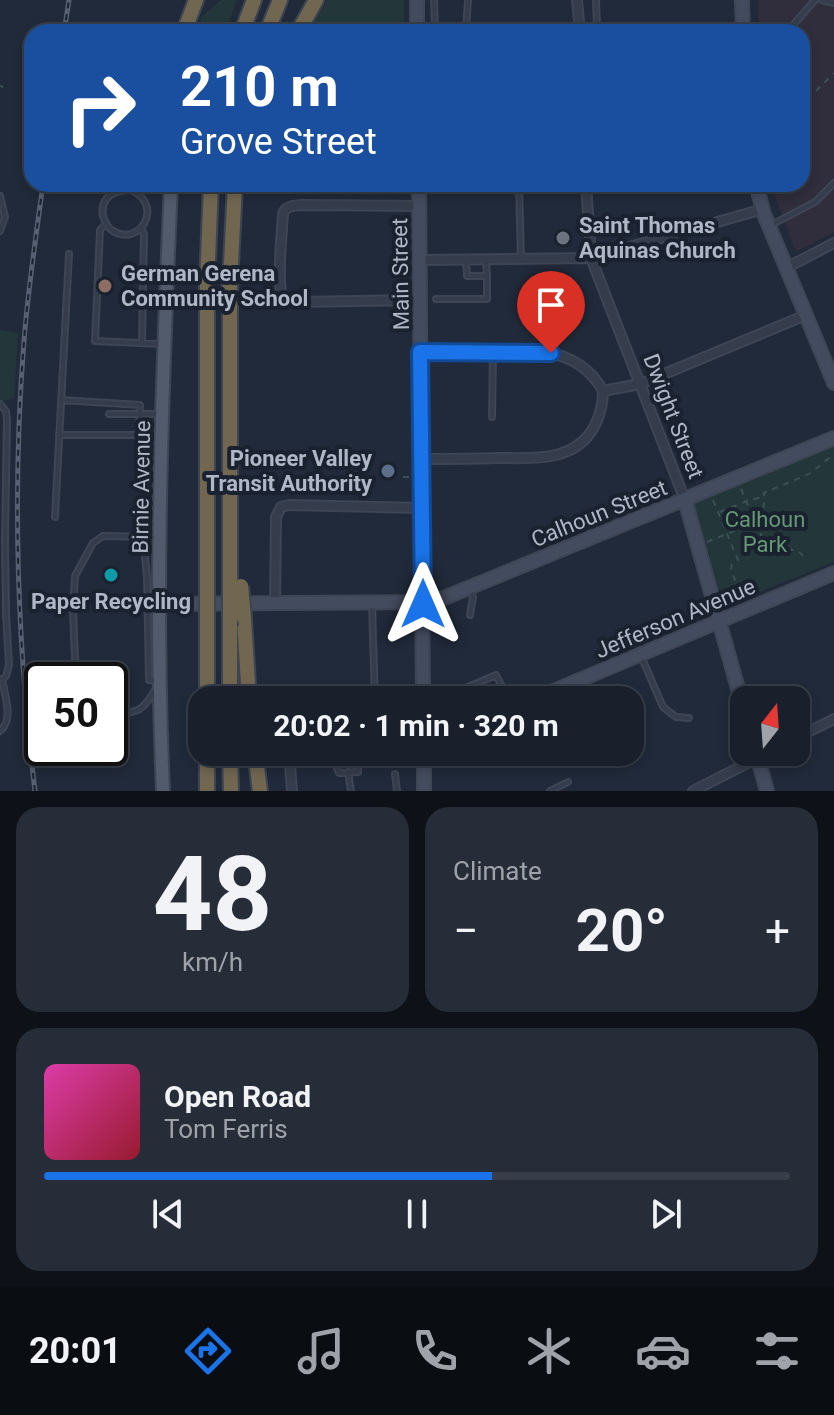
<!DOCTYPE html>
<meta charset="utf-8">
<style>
body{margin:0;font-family:Roboto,sans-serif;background:#262d38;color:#f1f3f6;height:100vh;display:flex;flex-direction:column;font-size:30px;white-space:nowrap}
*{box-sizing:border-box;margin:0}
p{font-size:26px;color:#9fa3a9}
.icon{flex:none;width:44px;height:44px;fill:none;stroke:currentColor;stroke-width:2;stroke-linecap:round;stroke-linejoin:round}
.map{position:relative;height:791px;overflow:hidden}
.panel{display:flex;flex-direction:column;gap:16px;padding:16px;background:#0e1218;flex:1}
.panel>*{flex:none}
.guide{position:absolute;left:24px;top:24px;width:786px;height:168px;border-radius:24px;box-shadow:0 4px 12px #0003,0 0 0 2px #373e48;background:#1a4fa0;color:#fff;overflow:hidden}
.needle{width:52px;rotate:17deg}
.controls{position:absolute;left:730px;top:686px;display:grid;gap:16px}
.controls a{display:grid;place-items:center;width:80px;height:80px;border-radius:16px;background:#19202c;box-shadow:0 4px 12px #0003,0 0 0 2px #373e48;font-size:40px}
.speed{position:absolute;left:24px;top:662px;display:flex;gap:16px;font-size:40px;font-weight:700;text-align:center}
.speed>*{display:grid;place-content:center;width:104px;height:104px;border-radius:50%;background:#19202c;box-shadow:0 4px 12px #0003,0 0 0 2px #373e48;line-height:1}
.speed .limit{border:4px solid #111;border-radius:12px;background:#fff;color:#111}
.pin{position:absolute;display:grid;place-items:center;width:68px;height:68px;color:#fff;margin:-82px -34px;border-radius:50% 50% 50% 0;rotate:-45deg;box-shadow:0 0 8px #0007}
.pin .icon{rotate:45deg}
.me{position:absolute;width:88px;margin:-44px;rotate:0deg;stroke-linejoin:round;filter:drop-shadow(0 0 6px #0008)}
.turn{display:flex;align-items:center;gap:28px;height:168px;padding:0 24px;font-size:36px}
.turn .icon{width:104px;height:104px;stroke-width:2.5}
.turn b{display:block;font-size:56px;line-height:68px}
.big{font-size:60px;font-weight:700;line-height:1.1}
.panel .card{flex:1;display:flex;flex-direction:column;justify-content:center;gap:12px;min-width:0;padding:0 28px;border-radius:24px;background:#262d38}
.panel .dial{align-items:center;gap:0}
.dial b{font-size:104px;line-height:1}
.song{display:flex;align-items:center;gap:24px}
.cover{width:96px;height:96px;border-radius:12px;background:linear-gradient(135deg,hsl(320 70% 55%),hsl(350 70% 35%))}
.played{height:8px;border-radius:4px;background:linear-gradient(90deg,#1a73e8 60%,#373e48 60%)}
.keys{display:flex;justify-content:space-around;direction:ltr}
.heat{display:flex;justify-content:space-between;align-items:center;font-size:44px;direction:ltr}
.panel .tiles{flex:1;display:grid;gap:16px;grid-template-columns:1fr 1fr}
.card:last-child{grid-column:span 2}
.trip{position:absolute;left:188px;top:686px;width:456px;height:80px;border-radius:24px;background:#19202c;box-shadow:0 4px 12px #0003,0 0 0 2px #373e48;font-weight:700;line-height:80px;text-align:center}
.menu{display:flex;height:128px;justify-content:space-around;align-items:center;background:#0a0d12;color:#9fa3a9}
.menu .icon{width:56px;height:56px}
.menu .selected{color:#1a73e8}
.menu b{font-size:36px;color:#f1f3f6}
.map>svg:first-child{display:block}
</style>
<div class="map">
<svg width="834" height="791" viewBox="0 0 834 791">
<rect width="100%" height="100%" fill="#212a3a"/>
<path fill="#302d3c" d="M758,0H834V232L796,252L773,191L772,184H802V32H759Z"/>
<path fill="#23373b" d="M221,0H237L225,32H199L201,17Z
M327,0H404V32H308Z
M0,330L18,333L14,398L0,402Z
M834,444V562L724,606L693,502Z"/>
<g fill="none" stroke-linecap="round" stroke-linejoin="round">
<defs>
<path id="lane" d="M434,0L435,27L439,32
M596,0L597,28
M822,0L834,3
M461,32L466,29L468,0
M787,32L815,0
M519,184L521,258
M133,191C164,207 139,247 113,231C108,228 105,222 103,216C98,185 136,190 155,189L159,184
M0,196L5,217L0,231
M106,224L100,230L95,341L161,344
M771,225L815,202L834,183
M141,228L144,234L142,343
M466,260L467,276H487L486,260
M436,299H487V276
M0,404L6,411L7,420L5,541L6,613L9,665L6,676L0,682
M109,414H159
M492,417L493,354
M59,435H139L140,405L61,400
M55,517L69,254
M143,537L147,577L149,680L159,681
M372,606L375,700
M470,615L473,597L471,590
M641,656L663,707L676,717L689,718
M76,680L73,612L75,576L93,543L103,536L158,537
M438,700L496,675L509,700
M110,714C139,713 142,712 157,687
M0,731C14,720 5,696 2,679
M334,752L335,764L339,773L358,772V752
M348,772L351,791
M395,774L397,791
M550,791L568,782"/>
<path id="street" d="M577,0L580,32
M586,184L591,258L685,500
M419,206L301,205C293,206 285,206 283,214C282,233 276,285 283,299L294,302L420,300
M419,260L591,258L763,209
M786,268L834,243
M420,352H545C570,356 590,367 603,391L640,384L806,315
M421,459C447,459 472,459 497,458C532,458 574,463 594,427C600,416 603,403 603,391
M275,604L276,517L281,507L289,505L422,508
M796,738L834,719
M289,752L292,791
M693,791L769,752"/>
<path id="secondary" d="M417,0V32
M742,0L743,32
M419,184L423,700
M756,184L764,214L834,383
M685,500L744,710
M160,604L434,602L834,438
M532,700L834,573
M424,752V791
M756,752L767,791"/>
<path id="primary" d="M163,791C154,589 162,386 171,184"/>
<path id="highway" d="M185,29L196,0
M242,32L254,0
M267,32L280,0
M298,32L316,0
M207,575V283L211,184
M230,575V284L235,184
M244,618L249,700
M207,700V628
M230,700V626
M207,752V791
M230,752L231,791
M255,752L260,791"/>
</defs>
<use href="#lane" stroke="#3e4554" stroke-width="8"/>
<use href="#street" stroke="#3e4554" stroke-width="12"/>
<use href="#secondary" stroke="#3e4554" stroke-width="16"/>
<use href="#primary" stroke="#3e4554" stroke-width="16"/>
<use href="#highway" stroke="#3d4452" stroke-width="18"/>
<path stroke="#3c5054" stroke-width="2" stroke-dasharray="6 6" stroke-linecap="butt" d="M0,86L3,87
M816,91L834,73
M350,445V447
M403,477H409
M741,489C746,500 762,543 770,548C785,557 794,541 805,559
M713,500L738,560L732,564L731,570L738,587
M720,512L747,501L762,497
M760,530L763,529L764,493L811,473L834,454
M707,542L756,522"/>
<use href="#lane" stroke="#353c4b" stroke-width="4"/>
<use href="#street" stroke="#353c4b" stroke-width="8"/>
<use href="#secondary" stroke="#434b5e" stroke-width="12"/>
<use href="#primary" stroke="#525b6b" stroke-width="12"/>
<use href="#highway" stroke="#716751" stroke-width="14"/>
<defs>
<path id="rail" d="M64,32L69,0
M35,791C17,642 12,491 24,341C28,289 36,236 43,184"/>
</defs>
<use href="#rail" stroke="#566072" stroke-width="5"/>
<use href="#rail" stroke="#1a212f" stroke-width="2" stroke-dasharray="6" stroke-linecap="butt"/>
<defs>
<path id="highway-bridge" d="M241,586L244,618
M230,626V575
M207,628V575"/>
</defs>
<use href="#highway-bridge" stroke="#3d4452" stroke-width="18" stroke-linecap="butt"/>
<use href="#highway-bridge" stroke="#716751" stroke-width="14"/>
</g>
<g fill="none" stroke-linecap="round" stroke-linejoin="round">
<defs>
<path id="route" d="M423,604L420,352L551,353"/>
</defs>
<use href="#route" stroke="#114b97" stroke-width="20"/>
<use href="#route" stroke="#1a73e8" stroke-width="14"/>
</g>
<circle fill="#6b7280" stroke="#1a212f" stroke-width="3" cx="563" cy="238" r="8"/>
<circle fill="#8d6e63" stroke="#1a212f" stroke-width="3" cx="105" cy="286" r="8"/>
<circle fill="#5c6f8a" stroke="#1a212f" stroke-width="3" cx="388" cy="471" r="8"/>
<circle fill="#0f9aa8" stroke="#1a212f" stroke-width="3" cx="111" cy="575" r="8"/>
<g text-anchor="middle" stroke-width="8" stroke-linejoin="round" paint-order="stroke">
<g font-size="22" font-weight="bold" fill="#b0b7c7" stroke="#1a212f" text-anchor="start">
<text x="579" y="233">Saint Thomas<tspan x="579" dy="25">Aquinas Church</tspan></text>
<text x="121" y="281">German Gerena<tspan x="121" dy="25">Community School</tspan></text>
<text x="372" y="466" text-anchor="end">Pioneer Valley<tspan x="372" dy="25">Transit Authority</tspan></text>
<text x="111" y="609" text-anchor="middle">Paper Recycling</text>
</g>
<g font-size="22" fill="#b0b7c7" stroke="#1a212f">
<text transform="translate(400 274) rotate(-91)" y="8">Main Street</text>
<text transform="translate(674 416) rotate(69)" y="8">Dwight Street</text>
<text transform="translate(141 487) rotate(-89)" y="8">Birnie Avenue</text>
<text transform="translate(599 513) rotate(-22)" y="8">Calhoun Street</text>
<text transform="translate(675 618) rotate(-23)" y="8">Jefferson Avenue</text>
</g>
<g font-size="22" fill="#669875" stroke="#1a212f">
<text x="765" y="527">Calhoun<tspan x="765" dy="25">Park</tspan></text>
</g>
</g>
</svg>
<div class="controls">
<a><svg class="needle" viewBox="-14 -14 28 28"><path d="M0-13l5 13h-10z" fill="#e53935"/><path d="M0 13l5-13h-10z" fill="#9fa3a9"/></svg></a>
</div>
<div class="speed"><div class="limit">50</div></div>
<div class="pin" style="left:551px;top:353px;background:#d93025"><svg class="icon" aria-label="arrive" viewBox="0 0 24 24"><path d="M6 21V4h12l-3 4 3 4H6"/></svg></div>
<svg class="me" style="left:423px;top:604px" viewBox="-20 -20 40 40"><path d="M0-17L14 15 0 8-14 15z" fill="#1a73e8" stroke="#fff" stroke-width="4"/></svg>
<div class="trip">20:02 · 1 min · 320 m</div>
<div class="guide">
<div class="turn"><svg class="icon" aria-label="right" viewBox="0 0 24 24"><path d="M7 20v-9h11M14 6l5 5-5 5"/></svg><div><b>210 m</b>Grove Street</div></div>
</div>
</div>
<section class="panel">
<div class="tiles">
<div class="card dial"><b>48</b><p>km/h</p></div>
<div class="card"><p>Climate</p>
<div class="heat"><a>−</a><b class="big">20°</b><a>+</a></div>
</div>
<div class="card">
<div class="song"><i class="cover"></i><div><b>Open Road</b><p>Tom Ferris</p></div></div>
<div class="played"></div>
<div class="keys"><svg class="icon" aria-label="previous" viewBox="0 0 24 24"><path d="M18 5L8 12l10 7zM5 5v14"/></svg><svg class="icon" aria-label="pause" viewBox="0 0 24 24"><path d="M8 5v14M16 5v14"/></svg><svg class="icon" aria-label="next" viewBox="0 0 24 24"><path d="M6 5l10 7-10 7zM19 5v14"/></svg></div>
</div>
</div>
</section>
<nav class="menu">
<b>20:01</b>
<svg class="icon selected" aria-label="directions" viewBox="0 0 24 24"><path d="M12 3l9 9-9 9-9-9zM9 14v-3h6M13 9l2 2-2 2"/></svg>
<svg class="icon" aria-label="music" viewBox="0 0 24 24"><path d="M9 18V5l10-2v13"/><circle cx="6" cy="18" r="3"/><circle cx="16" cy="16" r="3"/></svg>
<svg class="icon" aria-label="phone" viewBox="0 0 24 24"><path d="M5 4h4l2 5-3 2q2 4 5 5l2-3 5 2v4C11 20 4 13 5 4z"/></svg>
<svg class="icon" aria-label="climate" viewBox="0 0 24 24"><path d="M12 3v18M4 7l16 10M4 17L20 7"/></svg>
<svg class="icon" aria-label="car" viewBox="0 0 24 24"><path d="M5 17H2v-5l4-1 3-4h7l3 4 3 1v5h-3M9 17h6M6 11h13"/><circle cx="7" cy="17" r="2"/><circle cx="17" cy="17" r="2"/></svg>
<svg class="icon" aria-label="filters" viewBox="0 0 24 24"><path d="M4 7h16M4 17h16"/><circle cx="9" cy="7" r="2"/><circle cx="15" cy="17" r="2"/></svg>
</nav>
